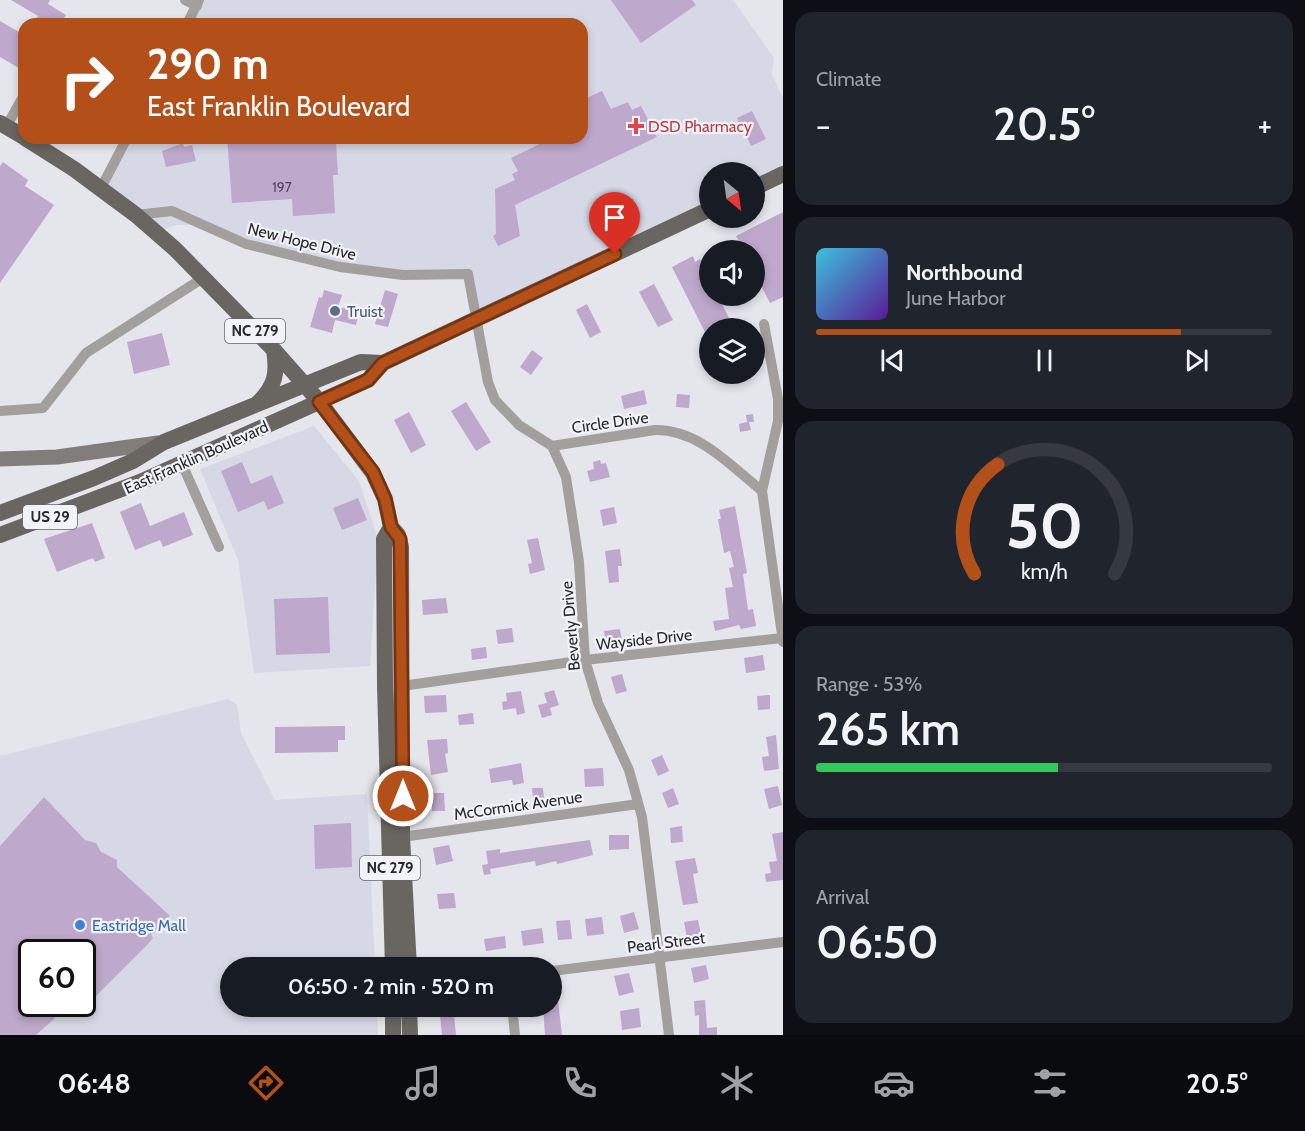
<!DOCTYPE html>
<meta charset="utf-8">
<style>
body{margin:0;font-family:Cabin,sans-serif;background:#20242c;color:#f1f3f6;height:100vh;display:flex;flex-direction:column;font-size:22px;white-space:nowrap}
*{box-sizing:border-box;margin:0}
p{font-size:20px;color:#9ea1a6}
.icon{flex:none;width:33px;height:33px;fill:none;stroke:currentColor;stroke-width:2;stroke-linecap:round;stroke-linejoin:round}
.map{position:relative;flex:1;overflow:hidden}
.details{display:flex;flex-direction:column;gap:12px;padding:12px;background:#0d0f14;width:522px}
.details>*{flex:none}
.banner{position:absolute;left:18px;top:18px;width:570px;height:126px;border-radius:18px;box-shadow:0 3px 9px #0003;background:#b34f19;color:#fff;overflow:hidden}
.needle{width:39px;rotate:151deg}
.fabs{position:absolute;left:699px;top:162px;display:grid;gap:12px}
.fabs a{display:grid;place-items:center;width:66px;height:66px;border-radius:50%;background:#171b24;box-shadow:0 3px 9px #0003;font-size:30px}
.speed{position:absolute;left:18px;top:939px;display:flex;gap:12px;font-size:30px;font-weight:700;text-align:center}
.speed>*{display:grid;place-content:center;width:78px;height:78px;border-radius:50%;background:#171b24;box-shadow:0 3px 9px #0003;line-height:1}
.speed .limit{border:3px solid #111;border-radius:9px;background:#fff;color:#111}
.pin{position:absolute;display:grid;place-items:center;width:51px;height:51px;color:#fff;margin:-62px -26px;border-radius:50% 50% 50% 0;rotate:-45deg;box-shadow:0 0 6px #0007}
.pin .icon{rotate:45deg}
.me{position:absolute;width:66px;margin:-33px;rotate:0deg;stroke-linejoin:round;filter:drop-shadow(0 0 4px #0008)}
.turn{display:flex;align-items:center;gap:21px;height:126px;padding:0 30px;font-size:27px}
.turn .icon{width:78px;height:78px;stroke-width:2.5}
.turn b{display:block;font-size:42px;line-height:51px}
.big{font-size:45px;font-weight:600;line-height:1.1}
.details .card{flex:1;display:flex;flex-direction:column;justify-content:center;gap:9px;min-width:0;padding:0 21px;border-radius:18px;background:#20242c}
.details .dial{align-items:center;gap:0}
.dial svg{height:156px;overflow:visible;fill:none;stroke:#363941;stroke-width:7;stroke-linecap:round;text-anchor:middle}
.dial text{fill:#f1f3f6;stroke:none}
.song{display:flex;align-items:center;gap:18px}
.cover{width:72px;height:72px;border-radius:9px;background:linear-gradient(135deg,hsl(190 70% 55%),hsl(270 70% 35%))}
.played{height:6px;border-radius:3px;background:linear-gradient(90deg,#b34f19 80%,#363941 80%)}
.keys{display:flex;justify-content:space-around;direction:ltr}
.heat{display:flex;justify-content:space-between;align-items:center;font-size:33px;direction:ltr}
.charge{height:9px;border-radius:4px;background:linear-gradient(90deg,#34c759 53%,#363941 0)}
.trip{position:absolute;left:220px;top:957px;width:342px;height:60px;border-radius:30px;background:#171b24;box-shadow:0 3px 9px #0003;font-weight:600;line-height:60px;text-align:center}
.menu{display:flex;height:96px;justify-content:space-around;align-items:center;background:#090b0e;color:#9ea1a6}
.menu .icon{width:42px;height:42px}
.menu .current{color:#b34f19}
.menu b{font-size:27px;color:#f1f3f6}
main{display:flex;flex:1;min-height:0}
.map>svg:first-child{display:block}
</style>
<main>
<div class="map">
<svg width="783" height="1035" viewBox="0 0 783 1035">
<rect width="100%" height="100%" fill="#e5e5ec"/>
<path fill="#d7d8e6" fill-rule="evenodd" d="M198,0H733L774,58L772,75L783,98V174L755,188L754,172H710L709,209L477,320L468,274L340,267L199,225H177L155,231L101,188L127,138H582V24H187Z
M314,426L359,481L378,539L370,666L254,673L238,560L200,469Z
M228,699L237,705L241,733L275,800L367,794L375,967L231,968V1006L377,1007L378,1035H0V756ZM32,952H82V1004H32Z"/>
<path fill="#bea8cb" d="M11,0H50L48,4L66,15L60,24H33L38,16Z
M611,0H692L696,5L641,43Z
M0,21L24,35V71L0,57Z
M602,91L611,109L628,102L632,110L641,106L657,137L515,205L520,236L498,246L493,236L496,234L495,189L515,180L512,174L518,171L511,158L552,138H582V100Z
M752,111L766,139L751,146L737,118Z
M227,138H330V142H336L338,175H333L335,213L293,216L292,199L232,203Z
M183,143L184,147L192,145L196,161L166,167L162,151Z
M3,162L28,180L25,186L54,205L0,283V166Z
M783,212V297L770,303L754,272V250H744L736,236Z
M693,256L695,262L700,259L710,278V296H718L734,328H710V342L672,267Z
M654,284L673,320L658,327L639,292Z
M324,290L342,295L338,307L359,312L356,325L335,320L332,333L310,327L319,297L322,298Z
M385,290L398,294L388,327L375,324Z
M587,304L601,332L590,338L576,310Z
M162,333L170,365L134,374L127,342Z
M532,350L543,358L531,375L520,367Z
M644,390L647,404L624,409L621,396Z
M677,394L690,395L689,408L676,407Z
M466,402L491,442L476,451L451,411Z
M409,412L426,445L411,453L394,420Z
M753,414L754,422H749L751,430L740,432L739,424L747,422L746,415Z
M600,460L601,464L606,463L610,477L590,482L587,471L594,469L593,462Z
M242,462L251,484L272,475L284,503L268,510L264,501L238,512L221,471Z
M358,498L367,520L342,530L333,508Z
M141,503L150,526L184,512L193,535L163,547L160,540L135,550L120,512Z
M735,506L747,573L743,574L748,610L753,609L756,626L741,629L739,625L715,631L713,621L729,619L725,588L733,587L729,568L734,567L730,551L724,553L718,519H721L719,510Z
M614,507L617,523L603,526L600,510Z
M92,523L105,558L95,562L93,558L57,572L44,539Z
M538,538L545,570L530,574L528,564L532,563L527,540Z
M620,549L622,566H618L619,582L609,583L605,551Z
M328,597L330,653L276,655L274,599Z
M446,598L448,613L423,615L422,600Z
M512,628L514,642L498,644L496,630Z
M620,629L622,641L606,644L604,631Z
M486,647L487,658L472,660L471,649Z
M763,655L765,670L746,673L744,658Z
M622,674L627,691L616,694L611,677Z
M554,690L559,705L550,708L552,715L542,718L538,705L547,703L544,693Z
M521,691L525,713L517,715L516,708L503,710L502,702L507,701L506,693Z
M446,695L447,712L425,713L424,696Z
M770,695V709L758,710L757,696Z
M473,713L474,724L459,725L458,715Z
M345,726V740H338V752L275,753V727Z
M776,735L779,769L764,771L762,757L769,756L766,737Z
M447,739L448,753L445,754L448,772L431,775L427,740Z
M662,755L669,771L658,776L651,760Z
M521,763L524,783L513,785L512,780L491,783L489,769Z
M603,768L604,786L585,787L584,769Z
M778,786L782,805L769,809L764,789Z
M532,788H543L544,799H533Z
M673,788L679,804L668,808L662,793Z
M432,793H444L445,811H432Z
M44,797L85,840L96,843L101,852L117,860V867L170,916L151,935L153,938L147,945L93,999L82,990V952H32V1004H54L47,1011L55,1018L36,1035H0V846Z
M351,823L352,867L315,869L314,825Z
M682,826L683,842L671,843L670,828Z
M783,832V880L766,882L765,874L771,873L769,862L777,861L772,834Z
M609,835H629V849L609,850Z
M590,840L593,855L557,864L556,861L536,866L535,861L490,869L491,874L484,875L482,865L488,864L486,851L500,849V853Z
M449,845L453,861L436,865L433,848Z
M695,858L698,873L693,874L698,903L683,905L675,861Z
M454,893L456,908L439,909L437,894Z
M634,912L639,929L624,933L620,916Z
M602,917L604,934L587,936L585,919Z
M570,920L572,939L558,940L556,921Z
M698,920L701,935L687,938L684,922Z
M542,928L544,943L523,946L521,931Z
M505,936L506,948L486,951L484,939Z
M706,965L709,979L694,983L691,968Z
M629,973L634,992L619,996L614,976Z
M552,988H556L557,992L562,1035H545L543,1006H552Z
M705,1000L707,1028L717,1027V1035H699V1015L695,1016L694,1001Z
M439,1006H453L456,1035H442Z
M639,1008L641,1027L622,1030L620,1011Z"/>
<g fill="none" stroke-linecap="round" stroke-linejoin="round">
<path stroke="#a29f9d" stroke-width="10" d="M185,0L197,6
M187,24L199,0
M6,127L24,95
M101,188L127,138
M136,215L172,211L246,244L340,267L403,275L468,274L488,382L495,400L519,425L552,446L566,477L579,562L585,660L598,703L629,770L642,817L669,1035
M764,324L778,399V421L762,491L783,642
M0,411L43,408L86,353L203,278
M552,446L655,430C698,429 731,466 762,491
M182,464L219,547
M402,686L585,660L782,638
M402,837L638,804
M552,971L783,942
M512,1006L515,1035"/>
<path stroke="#817d7a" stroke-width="15" d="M0,459L57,457L158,443"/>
<path stroke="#696561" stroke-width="16" d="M0,123L24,137
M25,138L74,169L136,215L175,249L274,350L319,401L373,473L385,499L391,527L398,535L401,547L402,837L409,968
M754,188L783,174
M258,403C275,386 278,374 274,350
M0,513L94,478L133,461L164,442L361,362L383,363
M391,527L384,539L385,686L393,968
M0,535L140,482L368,380L383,363L710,209
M409,1006L410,1035
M393,1035V1006"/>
</g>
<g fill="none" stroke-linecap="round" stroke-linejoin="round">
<defs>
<path id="route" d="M403,796L400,539L391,527L385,499L373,472L319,402L368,380L383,363L615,254"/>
</defs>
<use href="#route" stroke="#743310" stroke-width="15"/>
<use href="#route" stroke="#b34f19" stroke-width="10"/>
</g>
<path fill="#e0444e" stroke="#f2f3f9" stroke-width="2" d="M633 117h6v6h6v6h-6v6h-6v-6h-6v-6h6z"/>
<circle fill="#5c6f8a" stroke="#f2f3f9" stroke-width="2" cx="335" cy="311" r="6"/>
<circle fill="#3f7fe0" stroke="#f2f3f9" stroke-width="2" cx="80" cy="925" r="6"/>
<g text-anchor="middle" stroke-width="4.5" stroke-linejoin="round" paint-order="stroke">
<g font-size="14" fill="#4e4954">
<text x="282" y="192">197</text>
</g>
<g fill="#f2f3f9" stroke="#65666a" stroke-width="1.5">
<rect x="225" y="319" width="60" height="24" rx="4.5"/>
<rect x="23" y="505" width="54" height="24" rx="4.5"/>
<rect x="360" y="856" width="60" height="24" rx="4.5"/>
</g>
<g font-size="15" font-weight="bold" fill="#29292c">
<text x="255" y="336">NC 279</text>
<text x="50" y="522">US 29</text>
<text x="390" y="873">NC 279</text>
</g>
<g font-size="16" fill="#be3a42" stroke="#f2f3f9" text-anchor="start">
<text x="648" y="132">DSD Pharmacy</text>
</g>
<g font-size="16" fill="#29292c" stroke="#f2f3f9">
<text transform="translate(302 241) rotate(14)" y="6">New Hope Drive</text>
<text transform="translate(610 422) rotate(-8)" y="6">Circle Drive</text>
<text transform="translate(196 457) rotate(-24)" y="6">East Franklin Boulevard</text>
<text transform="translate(570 626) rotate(-95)" y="6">Beverly Drive</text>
<text transform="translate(644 639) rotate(-6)" y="6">Wayside Drive</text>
<text transform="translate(518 805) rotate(-8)" y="6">McCormick Avenue</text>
<text transform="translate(666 942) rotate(-7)" y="6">Pearl Street</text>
</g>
<g font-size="16" fill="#4e5e75" stroke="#f2f3f9" text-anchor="start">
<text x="347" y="317">Truist</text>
</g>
<g font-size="16" fill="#366cbe" stroke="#f2f3f9" text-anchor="start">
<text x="92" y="931">Eastridge Mall</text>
</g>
</g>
</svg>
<div class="fabs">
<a><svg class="needle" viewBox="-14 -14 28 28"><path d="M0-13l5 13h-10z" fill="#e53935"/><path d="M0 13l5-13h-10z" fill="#9ea1a6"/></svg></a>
<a><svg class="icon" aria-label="sound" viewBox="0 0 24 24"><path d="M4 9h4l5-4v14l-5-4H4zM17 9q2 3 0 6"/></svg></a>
<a><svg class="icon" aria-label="layers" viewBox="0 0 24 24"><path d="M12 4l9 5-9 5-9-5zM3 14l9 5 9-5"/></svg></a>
</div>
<div class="speed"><div class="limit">60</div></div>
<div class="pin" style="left:615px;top:254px;background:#d93025"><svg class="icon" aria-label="arrive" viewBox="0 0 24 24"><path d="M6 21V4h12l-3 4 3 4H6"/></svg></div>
<svg class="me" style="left:403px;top:796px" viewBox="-20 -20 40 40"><circle r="17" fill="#b34f19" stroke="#fff" stroke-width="3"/><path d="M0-11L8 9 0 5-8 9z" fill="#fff"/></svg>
<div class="trip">06:50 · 2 min · 520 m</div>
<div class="banner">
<div class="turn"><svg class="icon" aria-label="right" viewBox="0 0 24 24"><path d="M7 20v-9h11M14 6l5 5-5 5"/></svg><div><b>290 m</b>East Franklin Boulevard</div></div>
</div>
</div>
<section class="details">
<div class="card"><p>Climate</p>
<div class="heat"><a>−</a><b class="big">20.5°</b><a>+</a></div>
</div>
<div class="card">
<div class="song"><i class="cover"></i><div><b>Northbound</b><p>June Harbor</p></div></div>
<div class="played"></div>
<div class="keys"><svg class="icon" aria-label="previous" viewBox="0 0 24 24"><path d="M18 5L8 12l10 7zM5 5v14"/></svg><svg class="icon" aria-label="pause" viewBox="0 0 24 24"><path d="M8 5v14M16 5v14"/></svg><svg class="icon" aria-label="next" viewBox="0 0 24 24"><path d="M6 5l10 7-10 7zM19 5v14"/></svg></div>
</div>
<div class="card dial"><svg viewBox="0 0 100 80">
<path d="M14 69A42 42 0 1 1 86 69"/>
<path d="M14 69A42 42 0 0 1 26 13" stroke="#b34f19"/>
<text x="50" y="56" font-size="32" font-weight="700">50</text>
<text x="50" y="72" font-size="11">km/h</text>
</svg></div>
<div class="card"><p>Range · 53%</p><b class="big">265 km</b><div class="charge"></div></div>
<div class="card"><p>Arrival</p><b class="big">06:50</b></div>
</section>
</main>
<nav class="menu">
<b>06:48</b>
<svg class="icon current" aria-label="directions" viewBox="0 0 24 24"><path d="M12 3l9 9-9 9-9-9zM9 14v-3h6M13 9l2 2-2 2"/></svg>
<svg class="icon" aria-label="music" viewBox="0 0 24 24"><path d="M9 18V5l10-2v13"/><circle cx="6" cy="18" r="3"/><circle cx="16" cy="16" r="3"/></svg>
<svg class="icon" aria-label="phone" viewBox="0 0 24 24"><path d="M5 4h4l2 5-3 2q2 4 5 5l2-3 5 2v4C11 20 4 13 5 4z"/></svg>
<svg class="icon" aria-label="climate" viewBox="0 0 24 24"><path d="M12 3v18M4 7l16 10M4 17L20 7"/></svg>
<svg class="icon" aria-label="car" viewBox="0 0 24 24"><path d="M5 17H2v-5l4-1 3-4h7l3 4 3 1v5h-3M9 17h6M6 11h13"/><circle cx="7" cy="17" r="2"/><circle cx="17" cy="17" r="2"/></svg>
<svg class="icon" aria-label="filters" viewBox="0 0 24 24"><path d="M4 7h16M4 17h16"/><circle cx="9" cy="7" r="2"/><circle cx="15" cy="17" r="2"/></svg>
<b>20.5°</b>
</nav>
